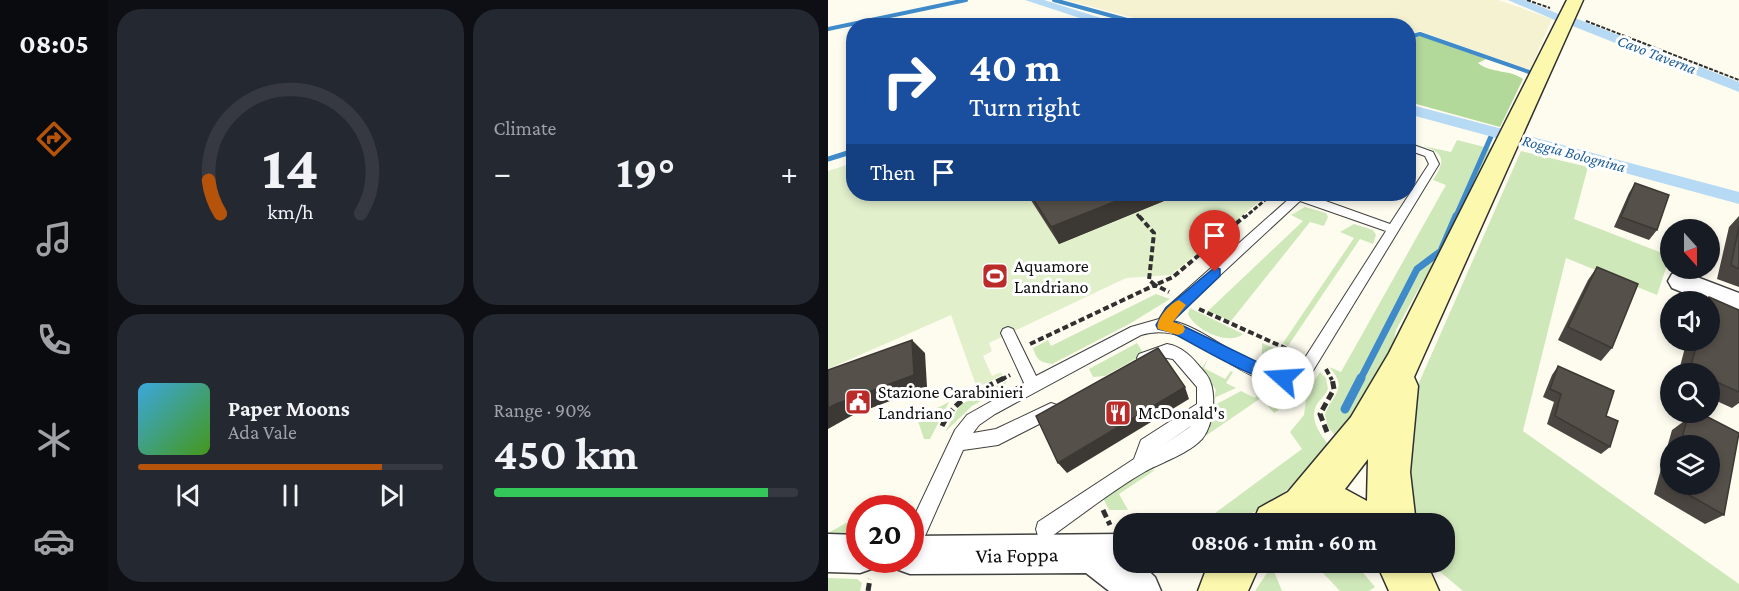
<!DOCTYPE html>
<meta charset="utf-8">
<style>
body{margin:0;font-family:"Crimson Pro",serif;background:#242831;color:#f1f3f6;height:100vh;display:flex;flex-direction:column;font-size:22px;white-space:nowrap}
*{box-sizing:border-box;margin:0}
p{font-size:20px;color:#9ea1a6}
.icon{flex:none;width:33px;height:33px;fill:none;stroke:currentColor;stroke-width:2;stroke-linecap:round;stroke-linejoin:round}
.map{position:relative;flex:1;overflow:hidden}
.drawer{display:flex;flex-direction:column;gap:9px;padding:9px;background:#0d0f14;width:720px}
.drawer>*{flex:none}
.hud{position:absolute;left:18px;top:18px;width:570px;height:183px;border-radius:24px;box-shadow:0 3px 9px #0003;background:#1a4fa0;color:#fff;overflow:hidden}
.needle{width:39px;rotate:159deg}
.tools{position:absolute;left:832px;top:219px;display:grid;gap:12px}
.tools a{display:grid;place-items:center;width:60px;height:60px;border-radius:50%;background:#171b24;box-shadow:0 3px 9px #0003;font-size:30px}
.speed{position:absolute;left:18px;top:495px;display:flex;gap:12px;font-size:30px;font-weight:700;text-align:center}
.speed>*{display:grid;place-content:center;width:78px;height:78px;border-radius:50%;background:#171b24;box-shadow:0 3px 9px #0003;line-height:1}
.speed .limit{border:9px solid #d22;background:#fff;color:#111}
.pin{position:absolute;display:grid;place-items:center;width:51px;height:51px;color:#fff;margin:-62px -26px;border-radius:50% 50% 50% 0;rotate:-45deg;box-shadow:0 0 6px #0007}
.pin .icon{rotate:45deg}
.me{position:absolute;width:66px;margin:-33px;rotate:289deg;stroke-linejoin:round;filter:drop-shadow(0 0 4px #0008)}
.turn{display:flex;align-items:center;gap:21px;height:126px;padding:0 24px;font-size:27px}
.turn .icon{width:78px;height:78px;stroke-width:2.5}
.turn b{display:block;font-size:42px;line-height:51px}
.then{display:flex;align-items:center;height:57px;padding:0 24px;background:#0003;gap:12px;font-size:22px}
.big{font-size:45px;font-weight:700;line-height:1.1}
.drawer .widget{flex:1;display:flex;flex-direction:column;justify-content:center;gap:9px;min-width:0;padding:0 21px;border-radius:24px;background:#242831}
.drawer .dial{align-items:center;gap:0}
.dial svg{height:156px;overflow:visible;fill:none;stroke:#363941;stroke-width:7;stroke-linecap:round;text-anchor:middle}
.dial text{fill:#f1f3f6;stroke:none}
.song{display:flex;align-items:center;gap:18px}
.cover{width:72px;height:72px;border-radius:9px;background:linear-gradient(135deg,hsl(200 70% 55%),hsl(100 70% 35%))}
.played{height:6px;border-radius:3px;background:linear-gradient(90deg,#b45309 80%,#363941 80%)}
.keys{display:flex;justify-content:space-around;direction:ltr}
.heat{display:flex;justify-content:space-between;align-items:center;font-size:33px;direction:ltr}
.charge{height:9px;border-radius:4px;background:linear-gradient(90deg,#34c759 90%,#363941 0)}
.drawer .tiles{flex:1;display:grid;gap:9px;grid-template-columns:repeat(2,1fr)}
.trip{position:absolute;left:285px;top:513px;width:342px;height:60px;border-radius:24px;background:#171b24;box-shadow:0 3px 9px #0003;font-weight:700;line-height:60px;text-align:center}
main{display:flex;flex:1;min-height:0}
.dock{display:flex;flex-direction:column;width:108px;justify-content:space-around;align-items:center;background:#090b0e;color:#9ea1a6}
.dock .icon{width:42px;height:42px}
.dock .on{color:#b45309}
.dock b{font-size:27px;color:#f1f3f6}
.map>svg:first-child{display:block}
</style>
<main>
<nav class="dock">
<b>08:05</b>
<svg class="icon on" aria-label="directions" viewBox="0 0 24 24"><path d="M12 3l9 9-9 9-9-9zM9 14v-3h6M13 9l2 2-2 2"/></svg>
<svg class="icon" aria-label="music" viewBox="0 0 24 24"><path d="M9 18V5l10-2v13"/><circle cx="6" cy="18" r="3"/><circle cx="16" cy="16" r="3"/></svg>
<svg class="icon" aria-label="phone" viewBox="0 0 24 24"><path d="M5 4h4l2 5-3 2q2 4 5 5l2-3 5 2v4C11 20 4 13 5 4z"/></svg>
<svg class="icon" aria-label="climate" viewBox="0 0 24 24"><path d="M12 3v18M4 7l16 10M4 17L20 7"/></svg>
<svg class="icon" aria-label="car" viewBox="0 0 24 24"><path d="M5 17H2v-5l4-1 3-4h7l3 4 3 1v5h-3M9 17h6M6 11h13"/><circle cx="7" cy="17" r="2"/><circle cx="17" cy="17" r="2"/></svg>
</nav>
<section class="drawer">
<div class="tiles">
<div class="widget dial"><svg viewBox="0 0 100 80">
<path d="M14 69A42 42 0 1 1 86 69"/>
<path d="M14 69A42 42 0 0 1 8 52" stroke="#b45309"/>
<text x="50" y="56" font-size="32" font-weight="700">14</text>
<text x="50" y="72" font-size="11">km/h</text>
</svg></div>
<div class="widget"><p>Climate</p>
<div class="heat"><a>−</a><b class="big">19°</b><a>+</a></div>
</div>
<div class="widget">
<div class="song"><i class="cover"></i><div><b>Paper Moons</b><p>Ada Vale</p></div></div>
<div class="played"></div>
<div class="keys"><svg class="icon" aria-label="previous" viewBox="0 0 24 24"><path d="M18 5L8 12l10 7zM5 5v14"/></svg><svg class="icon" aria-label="pause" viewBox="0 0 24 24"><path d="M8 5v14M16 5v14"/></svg><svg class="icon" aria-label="next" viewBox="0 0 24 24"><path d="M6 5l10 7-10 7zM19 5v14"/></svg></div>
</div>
<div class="widget"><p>Range · 90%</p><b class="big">450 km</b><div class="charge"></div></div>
</div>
</section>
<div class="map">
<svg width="911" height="591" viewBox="0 0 911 591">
<rect width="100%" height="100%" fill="#fefcef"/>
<path fill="#f4f2d0" d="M238,0H670L724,19L702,70L592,31L581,34L580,26L333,25Z"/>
<path fill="#cfe8ba" d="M629,140L669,150L621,249L595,281L568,330L560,370L513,443L500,427L497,415C503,395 522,389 501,367L513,372L618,185L605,180C616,162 619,154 595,146L623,152Z
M693,151L760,167L746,219L842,256L829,295L738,258L695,431L911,584V591H635L610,570L606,563L616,562V524L586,523L576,431L590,385Z
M477,207L498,213L500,217L496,226L482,222L403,321L380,311L475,221L463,215Z
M526,224L545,230L548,235L545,244L532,239L460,346L455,343L526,238L512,232Z
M328,294L342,299L303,323L224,364C211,362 209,360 205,348L220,340L223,346Z
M362,308L415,334C400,346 367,330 360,314Z
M309,343L316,354L277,376L265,377L261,369Z
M434,343L472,360C458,367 443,367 434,353Z
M380,359L376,368L397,379L403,371L405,372L398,383L408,388L386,398L388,390L373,369Z
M492,372L498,378L500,389C497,396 491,400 488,406C481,422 494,436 502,447C471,481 432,523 381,523L379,519L474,449L462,432L476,415L479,392Z
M179,381L174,389L144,406L117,432L132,405Z
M434,388L453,397L452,409L446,413L433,398L376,437L382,428L385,406L413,391L427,398Z
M121,402L102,439H96L89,418Z
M327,470L291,494L300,510H281L275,498L317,471Z
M31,516V537L0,538V533Z
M493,563H527L547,587L541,591H512L495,573Z
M445,569L454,591H427L441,570Z
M0,578L29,579L34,583L32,591H0Z"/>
<path fill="#b2d89a" d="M593,36L658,59L650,63C664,74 681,69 695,79L672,127L581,102V39Z"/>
<path fill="#e1efcb" d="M25,163L26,194H440L343,275L298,278L161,343L164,351L155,356L164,376L173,372L174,375L149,388L123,315L0,369V171Z"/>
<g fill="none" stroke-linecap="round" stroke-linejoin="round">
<path stroke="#3f8ac8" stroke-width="4" d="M226,0L321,26
M0,29L138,0
M580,37L592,34L701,72"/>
<path stroke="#3f8ac8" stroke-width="5" d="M0,159L26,151
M627,218L665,132"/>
<path stroke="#3f8ac8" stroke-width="7" d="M532,380L589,269L613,251L628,216"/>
<path stroke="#3f8ac8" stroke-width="9" d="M517,409L533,378"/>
<path fill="#b6d9f4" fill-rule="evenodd" d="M197,0H216L298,26H276Z
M680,0H697L740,18L734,22L729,21Z
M747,18L911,82V92L742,25L741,22Z
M580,104L911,192V204L580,114Z"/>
<defs>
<path id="lane" d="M580,143L605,152L611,164L483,374C477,376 469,381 461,382C409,390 369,317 313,335L167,414L151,425L145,433L168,429L223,403L229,405L231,410L229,415L170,445L135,450L89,554L82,556V525L127,430L139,415L196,383L173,333L175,329L180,327L185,329L208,376L303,327L331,319L338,308L463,197L460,194H478L562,224L601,164L597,156L580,150ZM472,201L558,231L473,364C427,382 387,331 345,321L348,316Z
M339,344C357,347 367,361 378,374C390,389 386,425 374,439C361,453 335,462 318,471C285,490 255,514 224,536L217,538L210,536L208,529L210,522L306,459L313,440L369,404V387L345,359L333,357L316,364L311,362L309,358L311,354ZM363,426L362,427L334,446Z"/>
<path id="street" d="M853,271L911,293V315L844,288L840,281L844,274Z
M0,534L32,535V560H49L46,568L32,573L0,572Z
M296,534V562H311L327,577L333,591H281L258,573L82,574L68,569L64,560H82V536Z"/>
<path id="secondary" d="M739,0H755L586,377L590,386L582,472L588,524H424L431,508L460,492L523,417L561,353ZM540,459L539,501L517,489Z
M381,562H433L420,591H370Z
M548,562H598L611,591H561Z"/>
</defs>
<use href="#lane" stroke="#414141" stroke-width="2"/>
<use href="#street" stroke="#414141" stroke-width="3"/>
<use href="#secondary" stroke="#303030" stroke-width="3"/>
<path stroke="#303030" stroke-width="2" stroke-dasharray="4 1.5" stroke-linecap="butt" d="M699,0L722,8
M758,21L911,80"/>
<path stroke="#303030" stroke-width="3" stroke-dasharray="4.5 2" stroke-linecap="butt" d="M309,214L312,218
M416,218L444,194"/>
<path stroke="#303030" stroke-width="4" stroke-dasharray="6 3" stroke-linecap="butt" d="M311,216L326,233L321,280L327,285L345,277L417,216
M371,309L468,353
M202,344L327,285L341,292
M498,369L504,380
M173,380L182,375"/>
<path stroke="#303030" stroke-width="5" stroke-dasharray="8 4" stroke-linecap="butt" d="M114,426C129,396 148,393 176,378
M499,432L492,414L506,389L504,378
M275,510L282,525
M40,591L42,579"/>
<use href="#lane" fill="#fff" fill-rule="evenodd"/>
<use href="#street" fill="#fff" fill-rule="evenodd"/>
<use href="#secondary" fill="#fcf8ad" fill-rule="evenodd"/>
</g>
<path fill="#4a4540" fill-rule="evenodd" d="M807,183L829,230L821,240L786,227L801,193Z
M199,194H353L231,244Z
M911,216V287L889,279L901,227Z
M769,267L784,348L773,361L730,340L760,280Z
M881,297L911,310V403L904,408L882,398V374H850L859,340H882V302H876Z
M730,366L778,416L782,447L773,454L719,424L726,402L715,397L724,375Z
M869,412L911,433L896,515L877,524L826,494L844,430L859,419H860ZM843,446H882V484H843Z"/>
<path fill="#3c3834" d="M306,194H353L231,244L223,227Z
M84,340L97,353L99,387L25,415L0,429V408Z
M357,387L361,399L239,473L230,463Z"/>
<path fill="#56504a" stroke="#3c3834" stroke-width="1.5" d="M807,183L841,195L829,230L793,217Z
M202,194H306L223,227Z
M911,226V269L903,265Z
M769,267L810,284L784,348L740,327Z
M881,297L911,310V392L882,379V374H871L862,369L870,340H882V302H880Z
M84,340L86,375L8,404L0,408V370Z
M330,348L357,387L230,463L208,416Z
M730,366L786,391L778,416L790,421L782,447L727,416L733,394L722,389Z
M870,412L911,433L896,515L842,484L843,479V484H882V446H852L859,419L865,422Z"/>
<path fill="#1a73e8" stroke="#114b97" stroke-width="1.5" d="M387,267L392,269V276L345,321L444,369L461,373L463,378L461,383C442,390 364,343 343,332L330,329L328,325L338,308Z"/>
<path fill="#f59e0b" d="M351,300L358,305L345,322L355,325L357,329L355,333L350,335L330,329C327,320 342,303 351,300Z"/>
<defs>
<symbol id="stadium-square" viewBox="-11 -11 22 22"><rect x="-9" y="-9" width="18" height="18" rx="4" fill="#b92c2a" stroke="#fff"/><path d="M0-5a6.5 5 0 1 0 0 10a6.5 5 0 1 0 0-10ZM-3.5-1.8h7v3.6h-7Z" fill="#fff"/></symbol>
<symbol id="civic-square" viewBox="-11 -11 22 22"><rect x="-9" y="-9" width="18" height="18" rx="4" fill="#b92c2a" stroke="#fff"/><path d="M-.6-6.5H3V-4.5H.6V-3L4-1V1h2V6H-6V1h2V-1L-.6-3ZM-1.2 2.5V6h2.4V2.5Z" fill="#fff"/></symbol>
<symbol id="restaurant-square" viewBox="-11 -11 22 22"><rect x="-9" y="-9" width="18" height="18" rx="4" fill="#b92c2a" stroke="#fff"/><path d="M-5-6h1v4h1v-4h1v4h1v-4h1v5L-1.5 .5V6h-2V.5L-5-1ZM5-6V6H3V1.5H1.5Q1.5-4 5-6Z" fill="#fff"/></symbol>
</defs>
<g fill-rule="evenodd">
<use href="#stadium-square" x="152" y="261" width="30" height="30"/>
<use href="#civic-square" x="15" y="387" width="30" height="30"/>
<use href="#restaurant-square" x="275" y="398" width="30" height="30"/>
</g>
<g text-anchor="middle" stroke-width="6" stroke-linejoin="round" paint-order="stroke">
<g font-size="16" font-style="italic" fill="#1b5c9b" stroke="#fff">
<text transform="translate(829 54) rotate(21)" y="6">Cavo Taverna</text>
<text transform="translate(746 153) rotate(15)" y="6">Roggia Bolognina</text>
</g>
<g font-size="18" fill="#0e0e0e" stroke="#fff" text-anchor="start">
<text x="186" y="272">Aquamore<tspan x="186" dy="21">Landriano</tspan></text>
<text x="50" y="398">Stazione Carabinieri<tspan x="50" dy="21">Landriano</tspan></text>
<text x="310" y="419">McDonald's</text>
</g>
<g font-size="21" fill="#0e0e0e" stroke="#fff">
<text transform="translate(189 555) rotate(-1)" y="7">Via Foppa</text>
</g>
</g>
</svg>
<div class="tools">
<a><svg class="needle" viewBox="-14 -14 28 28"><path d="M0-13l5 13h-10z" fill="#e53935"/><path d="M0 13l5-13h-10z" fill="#9ea1a6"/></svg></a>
<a><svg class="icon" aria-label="sound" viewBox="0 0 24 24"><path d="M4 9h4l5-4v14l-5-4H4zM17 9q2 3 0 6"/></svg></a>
<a><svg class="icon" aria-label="search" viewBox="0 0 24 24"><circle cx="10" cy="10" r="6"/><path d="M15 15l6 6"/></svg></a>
<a><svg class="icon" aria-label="layers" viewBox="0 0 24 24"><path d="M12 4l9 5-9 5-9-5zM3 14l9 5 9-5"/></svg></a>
</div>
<div class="speed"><div class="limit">20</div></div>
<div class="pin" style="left:387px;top:272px;background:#d93025"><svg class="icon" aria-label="arrive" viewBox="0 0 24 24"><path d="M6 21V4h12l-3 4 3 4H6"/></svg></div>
<svg class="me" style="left:455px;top:378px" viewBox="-20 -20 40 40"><circle r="19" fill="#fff"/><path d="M0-13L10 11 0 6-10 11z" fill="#1a73e8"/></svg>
<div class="trip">08:06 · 1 min · 60 m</div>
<div class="hud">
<div class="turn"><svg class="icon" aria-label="right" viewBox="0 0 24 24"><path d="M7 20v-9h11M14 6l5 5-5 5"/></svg><div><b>40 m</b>Turn right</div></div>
<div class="then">Then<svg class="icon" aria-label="arrive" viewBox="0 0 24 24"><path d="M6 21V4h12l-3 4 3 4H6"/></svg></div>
</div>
</div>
</main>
